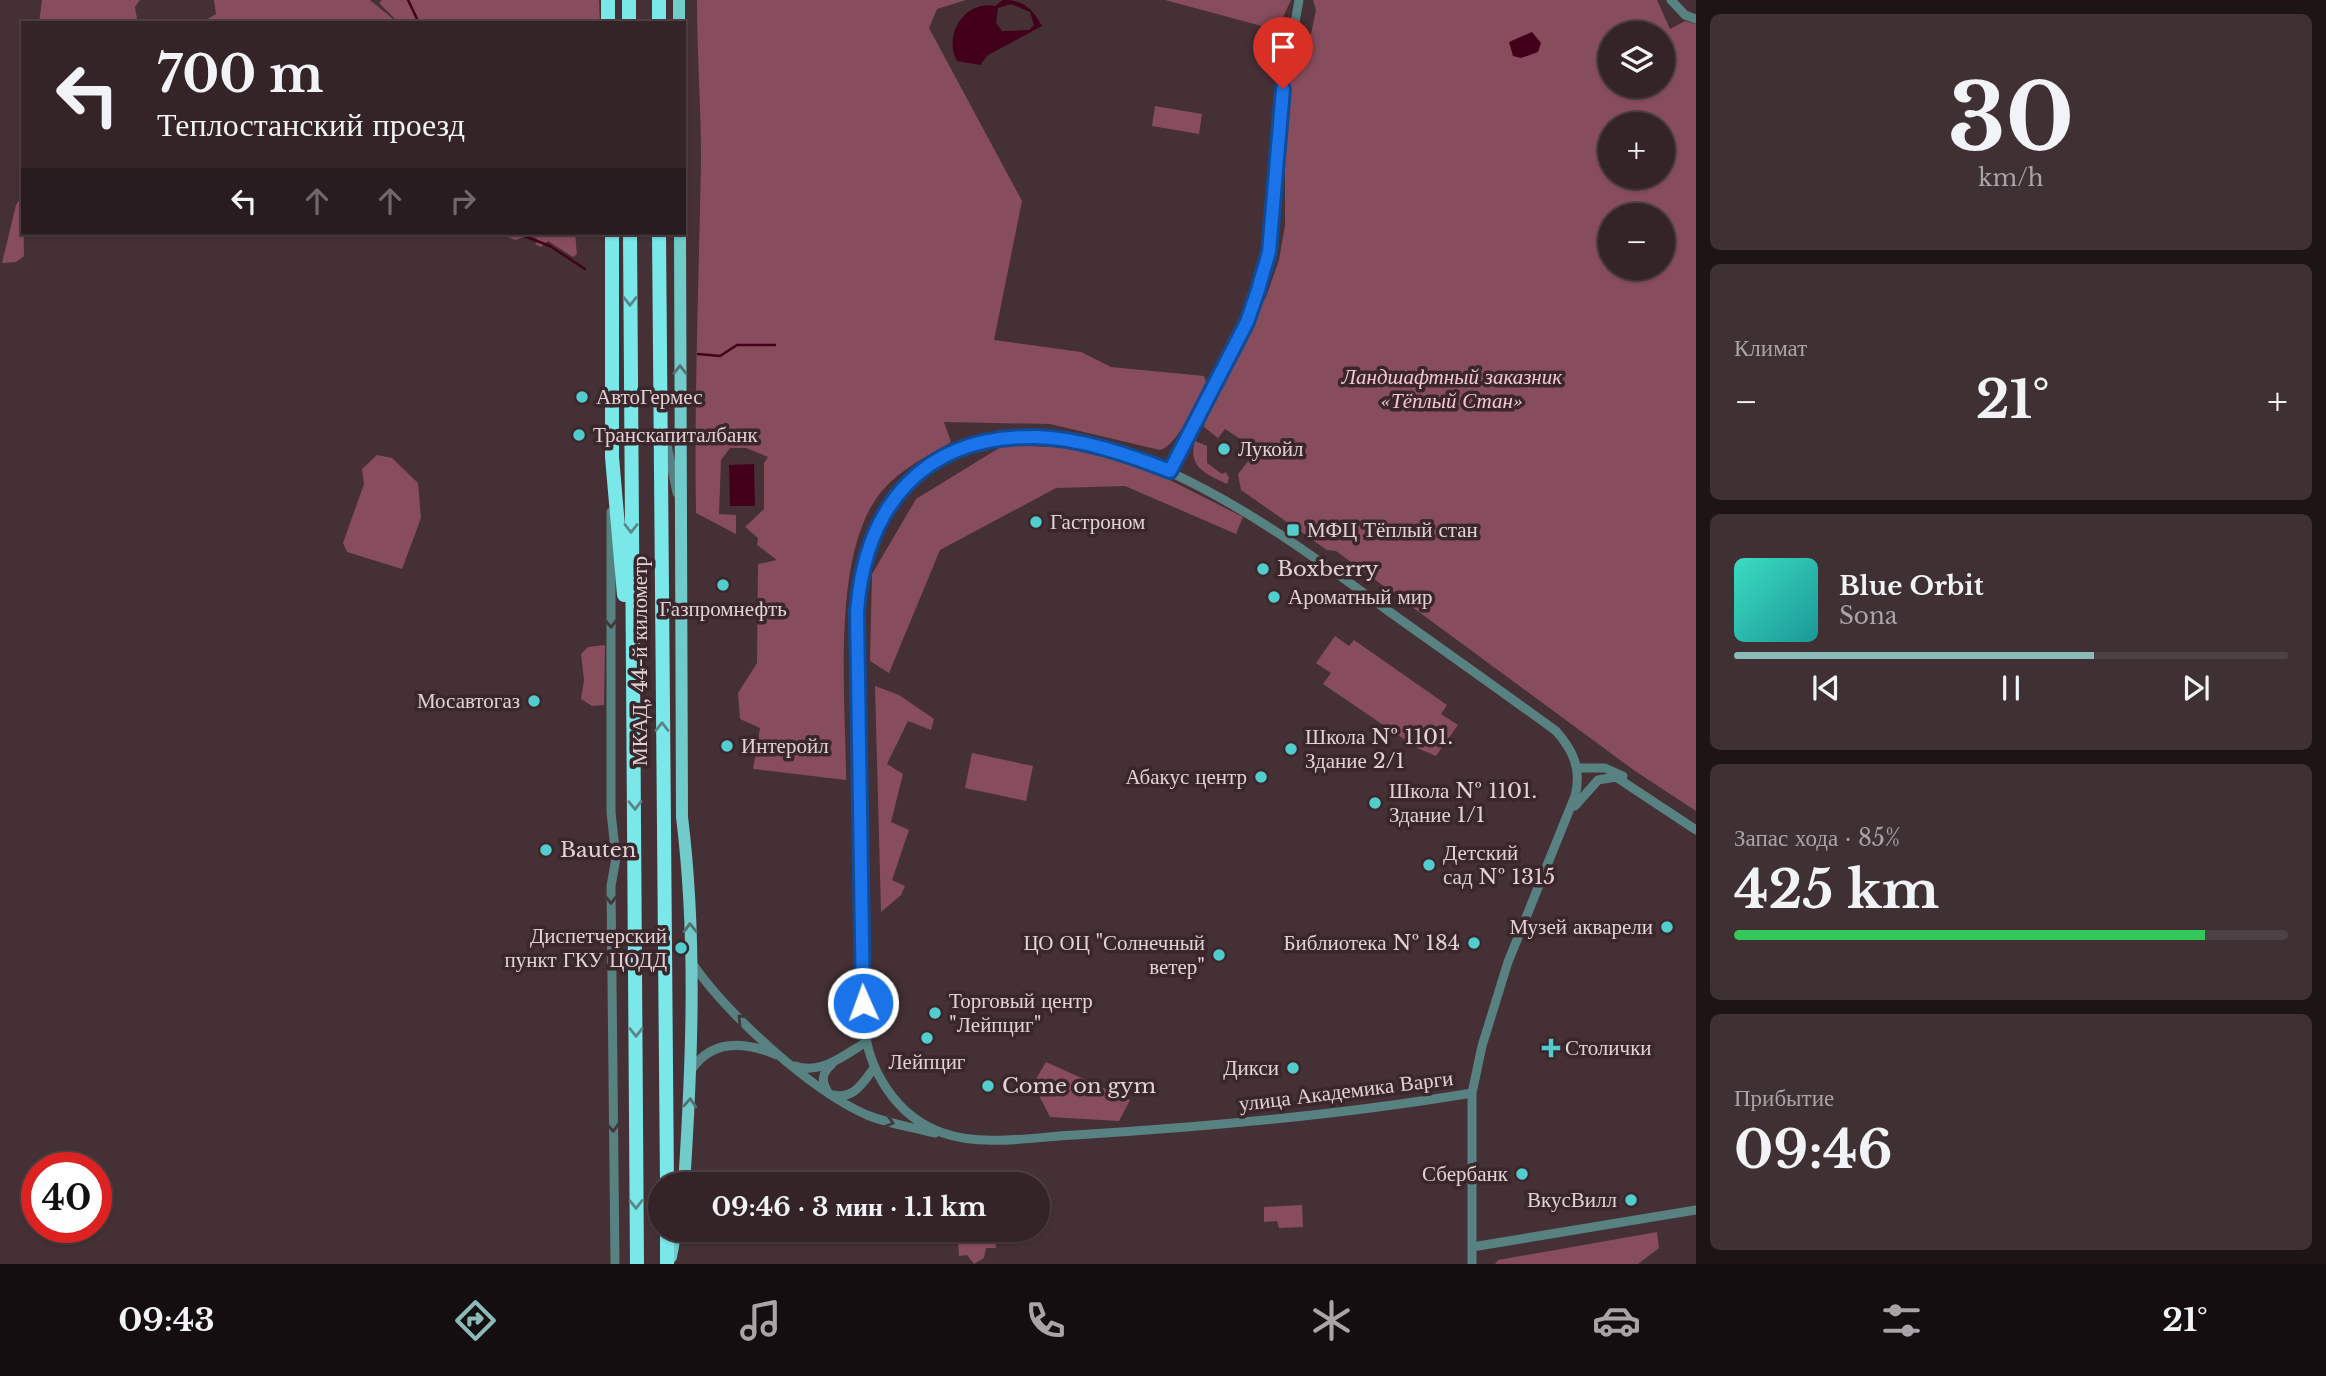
<!DOCTYPE html>
<html lang="ru">
<meta charset="utf-8">
<style>
body{margin:0;font-family:"Libre Baskerville",serif;background:#3f3034;color:#f1f3f6;height:100vh;display:flex;flex-direction:column;font-size:26px;white-space:nowrap}
*{box-sizing:border-box;margin:0}
p{font-size:23px;color:#a9a4a8}
.icon{flex:none;width:38px;height:38px;fill:none;stroke:currentColor;stroke-width:2;stroke-linecap:round;stroke-linejoin:round}
.map{position:relative;flex:1;overflow:hidden}
.details{display:flex;flex-direction:column;gap:14px;padding:14px;background:#1d1416;width:630px}
.details>*{flex:none}
.top-card{position:absolute;left:21px;top:21px;width:665px;height:214px;border-radius:0px;box-shadow:0 2px 5px #0004,0 0 0 2px #4e4145;background:#342428;color:#f1f3f6;overflow:hidden}
.buttons{position:absolute;left:1598px;top:21px;display:grid;gap:14px}
.buttons a{display:grid;place-items:center;width:77px;height:77px;border-radius:50%;background:#342428;box-shadow:0 2px 5px #0004,0 0 0 2px #4e4145;font-size:35px}
.speed{position:absolute;left:21px;top:1152px;display:flex;gap:14px;font-size:35px;font-weight:700;text-align:center}
.speed>*{display:grid;place-content:center;width:91px;height:91px;border-radius:50%;background:#342428;box-shadow:0 2px 5px #0004,0 0 0 2px #4e4145;line-height:1}
.speed .limit{border:10px solid #d22;background:#fff;color:#111}
.pin{position:absolute;display:grid;place-items:center;width:60px;height:60px;color:#fff;margin:-72px -30px;border-radius:50% 50% 50% 0;rotate:-45deg;box-shadow:0 0 7px #0007}
.pin .icon{rotate:45deg}
.me{position:absolute;width:77px;margin:-38px;rotate:358deg;stroke-linejoin:round;filter:drop-shadow(0 0 5px #0008)}
.turn{display:flex;align-items:center;gap:24px;height:147px;padding:0 21px;font-size:32px}
.turn .icon{width:91px;height:91px;stroke-width:2.5}
.turn b{display:block;font-size:49px;line-height:60px}
.lanes{display:flex;align-items:center;height:66px;padding:0 21px;background:#0003;justify-content:center;gap:35px;direction:ltr}
.lanes .off{opacity:.35}
.big{font-size:52px;font-weight:700;line-height:1.1}
.details .widget{flex:1;display:flex;flex-direction:column;justify-content:center;gap:10px;min-width:0;padding:0 24px;border-radius:10px;background:#3f3034}
.details .dial{align-items:center;gap:0}
.dial b{font-size:91px;line-height:1}
.song{display:flex;align-items:center;gap:21px}
.cover{width:84px;height:84px;border-radius:10px;background:linear-gradient(135deg,hsl(170 70% 55%),hsl(180 70% 35%))}
.played{height:7px;border-radius:4px;background:linear-gradient(90deg,#8bbbb9 65%,#4e4145 65%)}
.keys{display:flex;justify-content:space-around;direction:ltr}
.heat{display:flex;justify-content:space-between;align-items:center;font-size:38px;direction:ltr}
.charge{height:10px;border-radius:5px;background:linear-gradient(90deg,#34c759 85%,#4e4145 0)}
.trip{position:absolute;left:648px;top:1172px;width:402px;height:70px;border-radius:35px;background:#342428;box-shadow:0 2px 5px #0004,0 0 0 2px #4e4145;font-weight:700;line-height:70px;text-align:center}
.tab-bar{display:flex;height:112px;justify-content:space-around;align-items:center;background:#150e10;color:#a9a4a8}
.tab-bar .icon{width:49px;height:49px}
.tab-bar .selected{color:#8bbbb9}
.tab-bar b{font-size:32px;color:#f1f3f6}
main{display:flex;flex:1;min-height:0}
.map>svg:first-child{display:block}
</style>
<main>
<div class="map">
<svg width="1696" height="1264" viewBox="0 0 1696 1264">
<rect width="100%" height="100%" fill="#453035"/>
<path fill="#884d5d" fill-rule="evenodd" d="M42,0H140L135,7L137,19L159,23H39Z
M214,0H370L398,23H201L216,14Z
M382,0H599L600,23H399L379,3Z
M697,0H966L937,9L929,28L1022,201L994,340L1081,352L1111,367L1204,376L1206,382C1197,398 1178,446 1160,450L1050,424L944,422L951,442C924,458 897,471 878,496C831,560 846,702 846,780L753,769L760,728L740,719L738,693L757,663L758,564L777,560L757,545L758,538L745,527L764,509V463L768,457L746,448H730L721,460L719,514L736,515V534L696,513C694,395 699,278 701,160C701,107 697,54 697,0Z
M1165,0H1291L1277,30Z
M1313,0H1657L1670,29L1685,21L1696,24V811L1635,771L1336,551L1327,550L1241,490L1238,474L1257,450L1225,429L1218,438L1204,427L1207,410L1266,297L1279,260L1285,225V102L1301,36L1311,34L1316,10ZM1610,33H1662V86H1610ZM1610,124H1662V177H1610ZM1610,215H1662V268H1610Z
M1155,106L1202,114L1199,134L1152,126Z
M23,194L24,256L16,262L2,263L16,205Z
M498,233H575L577,254L573,257L548,241L541,247L535,244L538,240L531,235L515,240Z
M1195,441L1207,446V463L1222,474L1226,472L1229,478L1227,484C1207,475 1187,467 1195,441Z
M1004,445L1074,448L1142,466L1243,517L1236,534L1125,486L1056,488L940,550L889,673L870,661L872,574L916,499Z
M377,455L392,458L418,483L421,518L402,569L347,552L343,543L364,484L362,469Z
M1335,636L1349,646L1354,640L1447,705L1441,714L1458,725L1436,756L1417,748L1323,684L1331,673L1316,663Z
M605,645L604,705L592,706L581,699L584,680L581,654L588,647Z
M875,686L899,695L934,719L931,730L908,721L887,764L903,774L891,822L909,830L892,880L905,886L901,895L881,912Z
M972,753L1033,766L1026,801L965,788Z
M1046,1062L1130,1100L1119,1121L1050,1117L1033,1084Z
M1302,1205L1303,1227L1279,1228L1277,1221L1264,1222V1207Z
M976,1231L984,1239H995L996,1248H986L984,1258L974,1264L967,1255L959,1256L958,1241H966L969,1233Z
M1657,1232L1659,1248L1638,1264H1495L1498,1260Z"/>
<path fill="#42001b" fill-rule="evenodd" d="M1003,0C1024,0 1032,8 1042,26L988,55L980,65L957,61C943,36 964,0 995,6ZM1011,4L1030,12L1034,25L1029,30L1002,31L996,23L998,8Z
M1532,32L1541,43L1538,52L1521,58L1513,56L1509,42Z
M754,464L755,506H730L729,465Z"/>
<g fill="none" stroke-linecap="round" stroke-linejoin="round">
<path stroke="#42001b" stroke-width="2.5" d="M408,0L419,23
M516,233L550,246L585,269
M698,354L720,356L737,345H775"/>
<path stroke="#588181" stroke-width="9" d="M1671,0L1685,15L1696,19
M665,435L677,493
M1170,471L1247,322L1269,252L1283,89L1299,0
M611,512V812L616,858L611,886L615,1264
M1577,768H1605L1623,776
M1575,806L1598,780L1616,777L1696,830
M692,963C727,1014 810,1090 867,1115C889,1124 912,1127 935,1133
M832,1064C821,1074 821,1081 829,1094C852,1101 861,1086 874,1068
M795,1066C821,1075 845,1055 866,1042
M692,1069C713,1038 746,1042 777,1055
M1472,1093C1341,1115 1207,1127 1075,1135C1033,1137 983,1147 943,1133C896,1117 867,1069 864,1022L857,612C861,551 882,491 938,460C1083,380 1274,528 1387,610C1443,650 1500,690 1556,731C1573,750 1582,769 1575,796L1508,962L1482,1046L1472,1093V1264
M1472,1247L1696,1210"/>
<path stroke="#71cbcb" stroke-width="12" d="M679,0V23
M680,233L682,817C697,939 692,1062 684,1185
M671,1257L676,1230"/>
<path stroke="#7ae7e8" stroke-width="14" d="M608,0V23
M629,0V23
M659,0V23
M612,233V457L624,595
M630,233L637,1264
M659,233L667,1185
M667,1230V1264"/>
</g>
<defs><path id="oneway-chevron" d="M-2-3.5L2.5 0L-2 3.5" fill="none" stroke-width="1.6" stroke-linecap="round" stroke-linejoin="round" transform="scale(1.75)"/></defs>
<g stroke="#5a868a">
<use href="#oneway-chevron" transform="translate(630 301) rotate(90)"/>
<use href="#oneway-chevron" transform="translate(631 528) rotate(90)"/>
<use href="#oneway-chevron" transform="translate(662 727) rotate(-90)"/>
<use href="#oneway-chevron" transform="translate(635 805) rotate(89)"/>
<use href="#oneway-chevron" transform="translate(636 1032) rotate(90)"/>
<use href="#oneway-chevron" transform="translate(636 1204) rotate(90)"/>
</g>
<g stroke="#537073">
<use href="#oneway-chevron" transform="translate(680 370) rotate(-90)"/>
<use href="#oneway-chevron" transform="translate(690 928) rotate(-91)"/>
<use href="#oneway-chevron" transform="translate(690 1103) rotate(-86)"/>
</g>
<g stroke="#40383c">
<use href="#oneway-chevron" transform="translate(611 623) rotate(89)"/>
<use href="#oneway-chevron" transform="translate(611 899) rotate(90)"/>
<use href="#oneway-chevron" transform="translate(742 1019) rotate(-134)"/>
<use href="#oneway-chevron" transform="translate(889 1122) rotate(16)"/>
<use href="#oneway-chevron" transform="translate(613 1127) rotate(88)"/>
</g>
<g fill="none" stroke-linecap="round" stroke-linejoin="round">
<defs>
<path id="route" d="M863,1003L857,612C865,505 924,435 1036,437C1080,438 1129,455 1170,471L1247,322L1258,290L1269,252L1283,89"/>
</defs>
<use href="#route" stroke="#114b97" stroke-width="18"/>
<use href="#route" stroke="#1a73e8" stroke-width="12"/>
</g>
<g fill="#52cdcd" stroke="#3a262b" stroke-width="2.5">
<circle cx="582" cy="397" r="7"/>
<circle cx="579" cy="435" r="7"/>
<circle cx="1224" cy="449" r="7"/>
<circle cx="1036" cy="522" r="7"/>
<rect x="1286" y="523" width="14" height="14" rx="3.5"/>
<circle cx="1263" cy="569" r="7"/>
<circle cx="723" cy="585" r="7"/>
<circle cx="1274" cy="597" r="7"/>
<circle cx="534" cy="701" r="7"/>
<circle cx="727" cy="746" r="7"/>
<circle cx="1291" cy="749" r="7"/>
<circle cx="1261" cy="777" r="7"/>
<circle cx="1375" cy="803" r="7"/>
<circle cx="546" cy="850" r="7"/>
<circle cx="1429" cy="865" r="7"/>
<circle cx="1667" cy="927" r="7"/>
<circle cx="1474" cy="943" r="7"/>
<circle cx="681" cy="948" r="7"/>
<circle cx="1219" cy="955" r="7"/>
<circle cx="935" cy="1013" r="7"/>
<circle cx="927" cy="1038" r="7"/>
<path d="M1547.5 1037.5h7v7h7v7h-7v7h-7v-7h-7v-7h7z"/>
<circle cx="1293" cy="1068" r="7"/>
<circle cx="988" cy="1086" r="7"/>
<circle cx="1522" cy="1174" r="7"/>
<circle cx="1631" cy="1200" r="7"/>
</g>
<g text-anchor="middle" stroke-width="7" stroke-linejoin="round" paint-order="stroke">
<g font-size="21" font-style="italic" fill="#f4c7d1" stroke="#3a262b">
<text x="1452" y="384">Ландшафтный заказник<tspan x="1452" dy="24">«Тёплый Стан»</tspan></text>
</g>
<g font-size="21" fill="#e0d2d5" stroke="#3a262b" text-anchor="start">
<text x="596" y="404">АвтоГермес</text>
<text x="593" y="442">Транскапиталбанк</text>
<text x="1238" y="456">Лукойл</text>
<text x="1050" y="529">Гастроном</text>
<text x="1307" y="537">МФЦ Тёплый стан</text>
<text x="1277" y="576">Boxberry</text>
<text x="1288" y="604">Ароматный мир</text>
<text x="723" y="616" text-anchor="middle">Газпромнефть</text>
<text x="520" y="708" text-anchor="end">Мосавтогаз</text>
<text x="1305" y="744">Школа № 1101.<tspan x="1305" dy="24">Здание 2/1</tspan></text>
<text x="741" y="753">Интеройл</text>
<text x="1247" y="784" text-anchor="end">Абакус центр</text>
<text x="1389" y="798">Школа № 1101.<tspan x="1389" dy="24">Здание 1/1</tspan></text>
<text x="560" y="857">Bauten</text>
<text x="1443" y="860">Детский<tspan x="1443" dy="24">сад № 1315</tspan></text>
<text x="1653" y="934" text-anchor="end">Музей акварели</text>
<text x="667" y="943" text-anchor="end">Диспетчерский<tspan x="667" dy="24">пункт ГКУ ЦОДД</tspan></text>
<text x="1205" y="950" text-anchor="end">ЦО ОЦ "Солнечный<tspan x="1205" dy="24">ветер"</tspan></text>
<text x="1460" y="950" text-anchor="end">Библиотека № 184</text>
<text x="949" y="1008">Торговый центр<tspan x="949" dy="24">"Лейпциг"</tspan></text>
<text x="1565" y="1055">Столички</text>
<text x="927" y="1069" text-anchor="middle">Лейпциг</text>
<text x="1279" y="1075" text-anchor="end">Дикси</text>
<text x="1002" y="1093">Come on gym</text>
<text x="1508" y="1181" text-anchor="end">Сбербанк</text>
<text x="1617" y="1207" text-anchor="end">ВкусВилл</text>
</g>
<g font-size="21" fill="#e0d2d5" stroke="#3a262b">
<text transform="translate(640 661) rotate(-90)" y="7">МКАД, 44-й километр</text>
<text transform="translate(1346 1091) rotate(-7)" y="7">улица Академика Варги</text>
</g>
</g>
</svg>
<div class="buttons">
<a><svg class="icon" aria-label="layers" viewBox="0 0 24 24"><path d="M12 4l9 5-9 5-9-5zM3 14l9 5 9-5"/></svg></a>
<a>+</a>
<a>−</a>
</div>
<div class="speed"><div class="limit">40</div></div>
<div class="pin" style="left:1283px;top:89px;background:#d93025"><svg class="icon" aria-label="arrive" viewBox="0 0 24 24"><path d="M6 21V4h12l-3 4 3 4H6"/></svg></div>
<svg class="me" style="left:863px;top:1003px" viewBox="-20 -20 40 40"><circle r="17" fill="#1a73e8" stroke="#fff" stroke-width="3"/><path d="M0-11L8 9 0 5-8 9z" fill="#fff"/></svg>
<div class="trip">09:46 · 3 мин · 1.1 km</div>
<div class="top-card">
<div class="turn"><svg class="icon" aria-label="left" viewBox="0 0 24 24"><path d="M17 20v-9H6M10 6l-5 5 5 5"/></svg><div><b>700 m</b>Теплостанский проезд</div></div>
<div class="lanes"><svg class="icon" aria-label="left" viewBox="0 0 24 24"><path d="M17 20v-9H6M10 6l-5 5 5 5"/></svg><svg class="icon off" aria-label="ahead" viewBox="0 0 24 24"><path d="M12 20V5M6 11l6-6 6 6"/></svg><svg class="icon off" aria-label="ahead" viewBox="0 0 24 24"><path d="M12 20V5M6 11l6-6 6 6"/></svg><svg class="icon off" aria-label="right" viewBox="0 0 24 24"><path d="M7 20v-9h11M14 6l5 5-5 5"/></svg></div>
</div>
</div>
<section class="details">
<div class="widget dial"><b>30</b><p>km/h</p></div>
<div class="widget"><p>Климат</p>
<div class="heat"><a>−</a><b class="big">21°</b><a>+</a></div>
</div>
<div class="widget">
<div class="song"><i class="cover"></i><div><b>Blue Orbit</b><p>Sona</p></div></div>
<div class="played"></div>
<div class="keys"><svg class="icon" aria-label="previous" viewBox="0 0 24 24"><path d="M18 5L8 12l10 7zM5 5v14"/></svg><svg class="icon" aria-label="pause" viewBox="0 0 24 24"><path d="M8 5v14M16 5v14"/></svg><svg class="icon" aria-label="next" viewBox="0 0 24 24"><path d="M6 5l10 7-10 7zM19 5v14"/></svg></div>
</div>
<div class="widget"><p>Запас хода · 85%</p><b class="big">425 km</b><div class="charge"></div></div>
<div class="widget"><p>Прибытие</p><b class="big">09:46</b></div>
</section>
</main>
<nav class="tab-bar">
<b>09:43</b>
<svg class="icon selected" aria-label="directions" viewBox="0 0 24 24"><path d="M12 3l9 9-9 9-9-9zM9 14v-3h6M13 9l2 2-2 2"/></svg>
<svg class="icon" aria-label="music" viewBox="0 0 24 24"><path d="M9 18V5l10-2v13"/><circle cx="6" cy="18" r="3"/><circle cx="16" cy="16" r="3"/></svg>
<svg class="icon" aria-label="phone" viewBox="0 0 24 24"><path d="M5 4h4l2 5-3 2q2 4 5 5l2-3 5 2v4C11 20 4 13 5 4z"/></svg>
<svg class="icon" aria-label="climate" viewBox="0 0 24 24"><path d="M12 3v18M4 7l16 10M4 17L20 7"/></svg>
<svg class="icon" aria-label="car" viewBox="0 0 24 24"><path d="M5 17H2v-5l4-1 3-4h7l3 4 3 1v5h-3M9 17h6M6 11h13"/><circle cx="7" cy="17" r="2"/><circle cx="17" cy="17" r="2"/></svg>
<svg class="icon" aria-label="filters" viewBox="0 0 24 24"><path d="M4 7h16M4 17h16"/><circle cx="9" cy="7" r="2"/><circle cx="15" cy="17" r="2"/></svg>
<b>21°</b>
</nav>
